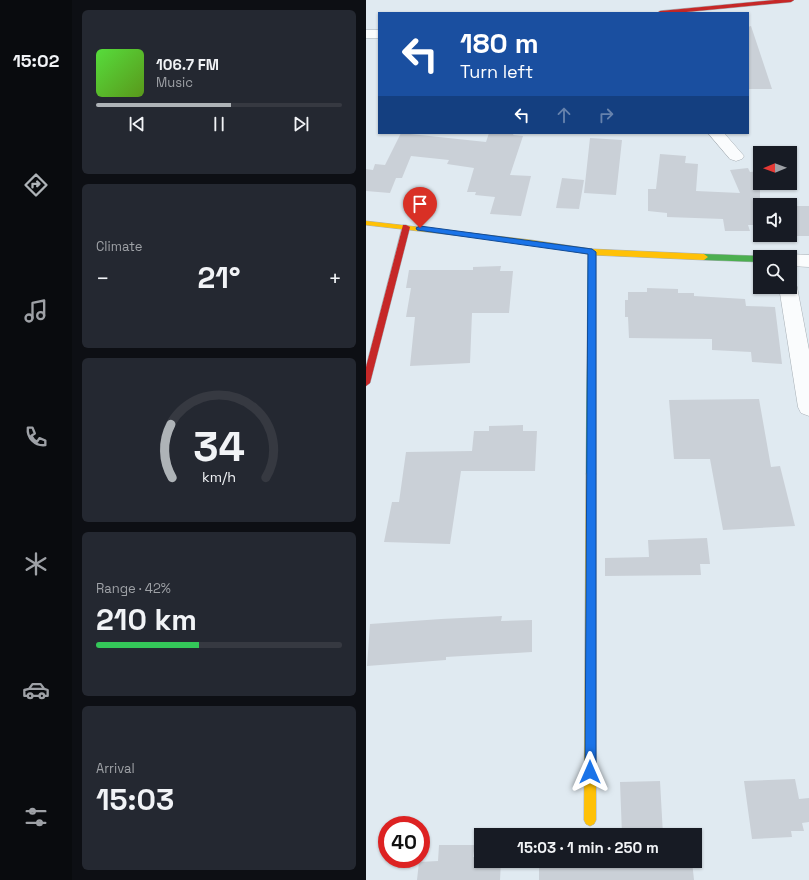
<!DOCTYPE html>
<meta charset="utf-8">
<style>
body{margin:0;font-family:"Space Grotesk",sans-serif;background:#242831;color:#f1f3f6;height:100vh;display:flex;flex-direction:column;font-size:15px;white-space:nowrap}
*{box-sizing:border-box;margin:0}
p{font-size:13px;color:#9ea1a6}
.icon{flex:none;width:22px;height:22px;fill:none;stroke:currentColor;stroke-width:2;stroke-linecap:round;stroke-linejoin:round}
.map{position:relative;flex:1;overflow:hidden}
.sheet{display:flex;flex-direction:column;gap:10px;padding:10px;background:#0d0f14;width:294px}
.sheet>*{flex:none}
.top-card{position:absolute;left:12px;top:12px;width:371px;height:122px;border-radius:0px;box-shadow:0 1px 3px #0004;background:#1a4fa0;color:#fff;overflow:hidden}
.needle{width:26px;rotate:269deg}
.controls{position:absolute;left:387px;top:146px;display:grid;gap:8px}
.controls a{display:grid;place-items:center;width:44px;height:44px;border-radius:0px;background:#171b24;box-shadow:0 1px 3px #0004;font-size:20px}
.speed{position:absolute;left:12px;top:816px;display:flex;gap:8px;font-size:20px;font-weight:700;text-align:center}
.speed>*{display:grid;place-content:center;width:52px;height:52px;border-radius:50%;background:#171b24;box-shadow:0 1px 3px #0004;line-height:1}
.speed .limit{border:6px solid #d22;background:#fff;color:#111}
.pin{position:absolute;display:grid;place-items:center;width:34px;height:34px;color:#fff;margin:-41px -17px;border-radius:50% 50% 50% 0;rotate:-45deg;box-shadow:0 0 4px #0007}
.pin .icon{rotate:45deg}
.me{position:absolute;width:44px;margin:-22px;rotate:0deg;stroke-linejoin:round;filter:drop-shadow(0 0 3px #0008)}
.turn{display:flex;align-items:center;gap:14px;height:84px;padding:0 16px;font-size:18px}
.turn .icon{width:52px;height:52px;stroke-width:2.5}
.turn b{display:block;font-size:28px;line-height:34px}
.lanes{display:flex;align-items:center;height:38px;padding:0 16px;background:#0003;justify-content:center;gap:20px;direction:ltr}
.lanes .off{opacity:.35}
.big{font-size:30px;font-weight:600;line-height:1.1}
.sheet .tile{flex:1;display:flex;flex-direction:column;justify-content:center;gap:6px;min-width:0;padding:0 14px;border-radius:6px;background:#242831}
.sheet .dial{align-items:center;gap:0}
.dial svg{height:104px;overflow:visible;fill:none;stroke:#363941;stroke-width:7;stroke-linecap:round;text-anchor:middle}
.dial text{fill:#f1f3f6;stroke:none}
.song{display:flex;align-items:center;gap:12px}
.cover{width:48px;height:48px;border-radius:6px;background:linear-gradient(135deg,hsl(110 70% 55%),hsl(90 70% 35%))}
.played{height:4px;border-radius:2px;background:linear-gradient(90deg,#aeb3b7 55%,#363941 55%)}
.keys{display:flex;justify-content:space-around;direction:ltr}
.heat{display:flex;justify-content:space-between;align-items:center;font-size:22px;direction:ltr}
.charge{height:6px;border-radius:3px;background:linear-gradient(90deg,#34c759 42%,#363941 0)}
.trip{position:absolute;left:108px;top:828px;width:228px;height:40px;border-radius:0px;background:#171b24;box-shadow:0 1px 3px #0004;font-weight:600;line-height:40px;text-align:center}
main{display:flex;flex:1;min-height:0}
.menu{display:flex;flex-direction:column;width:72px;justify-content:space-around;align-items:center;background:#090b0e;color:#9ea1a6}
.menu .icon{width:28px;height:28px}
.menu .selected{color:#aeb3b7}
.menu b{font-size:18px;color:#f1f3f6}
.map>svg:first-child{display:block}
</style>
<main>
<nav class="menu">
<b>15:02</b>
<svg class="icon selected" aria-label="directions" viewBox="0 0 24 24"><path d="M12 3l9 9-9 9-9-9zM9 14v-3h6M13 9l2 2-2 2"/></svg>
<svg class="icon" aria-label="music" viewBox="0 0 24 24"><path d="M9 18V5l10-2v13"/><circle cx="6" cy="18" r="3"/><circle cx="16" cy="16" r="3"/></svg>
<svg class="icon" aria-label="phone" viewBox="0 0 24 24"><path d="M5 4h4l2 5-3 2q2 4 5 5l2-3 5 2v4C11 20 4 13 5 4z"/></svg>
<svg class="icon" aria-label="climate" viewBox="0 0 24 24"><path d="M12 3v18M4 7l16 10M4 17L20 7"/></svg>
<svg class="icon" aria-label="car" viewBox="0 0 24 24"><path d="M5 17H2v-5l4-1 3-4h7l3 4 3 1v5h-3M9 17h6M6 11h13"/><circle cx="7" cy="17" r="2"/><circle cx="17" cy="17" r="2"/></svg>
<svg class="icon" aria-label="filters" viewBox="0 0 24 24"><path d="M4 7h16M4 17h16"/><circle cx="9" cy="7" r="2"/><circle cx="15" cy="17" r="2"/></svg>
</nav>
<section class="sheet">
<div class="tile">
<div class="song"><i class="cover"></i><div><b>106.7 FM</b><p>Music</p></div></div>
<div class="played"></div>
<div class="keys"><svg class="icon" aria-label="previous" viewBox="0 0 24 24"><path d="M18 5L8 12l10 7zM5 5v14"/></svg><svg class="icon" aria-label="pause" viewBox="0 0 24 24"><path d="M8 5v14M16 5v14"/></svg><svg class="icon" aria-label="next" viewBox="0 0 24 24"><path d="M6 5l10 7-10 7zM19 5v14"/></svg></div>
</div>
<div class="tile"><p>Climate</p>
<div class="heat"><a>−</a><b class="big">21°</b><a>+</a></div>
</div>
<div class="tile dial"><svg viewBox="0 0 100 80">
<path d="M14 69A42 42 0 1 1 86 69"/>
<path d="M14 69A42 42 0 0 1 13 28" stroke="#aeb3b7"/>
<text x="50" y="56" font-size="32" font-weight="700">34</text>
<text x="50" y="72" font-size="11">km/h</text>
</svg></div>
<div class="tile"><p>Range · 42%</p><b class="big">210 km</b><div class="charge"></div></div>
<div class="tile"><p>Arrival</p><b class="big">15:03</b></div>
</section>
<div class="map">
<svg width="443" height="880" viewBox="0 0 443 880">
<rect width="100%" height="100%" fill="#e0eaf1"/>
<path fill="#cad0d7" d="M385,26L406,89H382V27Z
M35,133L120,142L123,133H148L147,135L157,136L144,175L165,176L155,216L124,214L129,197L109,195L110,192H101L108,168L81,164L83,160L45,156L36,178H30L24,193L0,191V169L7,170L9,164L19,165Z
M224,138L256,140L250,195L218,193Z
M294,154L320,156L319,163L332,164L330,191L374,193L364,170L382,168L384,172L394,171V239L388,225H382L384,231H359L357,219L301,217V213L282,211V189H290Z
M196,178L218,180L213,209L190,208Z
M424,206H443V236H428L424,222Z
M135,266L134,271H147L143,313H106L104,363L44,366L49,317H40L45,288H40L43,270H107V267Z
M281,288L312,289V293H328V296L379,299L380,306L409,307L416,364L386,362L385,352L346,350V339L263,338L262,317H259V300H262V292H281Z
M393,399L405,467L414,466L429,526L357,530L344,459H308L303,400Z
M157,425V431H171L169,471H95L84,544L18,542L26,502H33L40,452L106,451L108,431H123V426Z
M341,538L344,564H334L335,575L239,576V558L283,557L282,540Z
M136,616L135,621L166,620V652L80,657V660L1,666L4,624L75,619Z
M429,779L433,799L443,798V822L436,823L438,831H425L426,837L386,839L378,781Z
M294,781L297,835H256L254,782Z
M73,845H109L107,857H115V861H135L134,880H51L53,862L72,861Z
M179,861H218V864L258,863V861H326L328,880H173V865H179Z"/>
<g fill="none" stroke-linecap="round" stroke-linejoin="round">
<defs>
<path id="street" d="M0,30H13V38H0Z
M342,133H358L378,156L376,159L370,161L364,159Z
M424,254L443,255V267L424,266V257H417Z
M424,281L429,282L431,287L443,350V416L435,413L432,407L413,287H424Z"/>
<path id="fast" d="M226,249L230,252V474L228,477L225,478L222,477L220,474L222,252Z
M338,254L394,256L396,257H394V262L338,260L334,257Z"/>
<path id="slow" d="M0,221L165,240L226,249L338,254L342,257L338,260L226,255L165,244L0,225Z
M225,470L228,471L230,474V820L228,824L224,826L220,824L218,820L220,474L222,471Z"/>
<path id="jam" d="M409,0H428L425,2L310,13H291L294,11Z
M37,225H40L44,227L4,383L0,386V367Z"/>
</defs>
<use href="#street" stroke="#a7afb5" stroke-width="1"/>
<use href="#fast" stroke="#a7afb5" stroke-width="1"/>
<use href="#slow" stroke="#a7afb5" stroke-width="1"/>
<use href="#jam" stroke="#a7afb5" stroke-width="1"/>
<use href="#street" fill="#fafcfd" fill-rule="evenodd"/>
<use href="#fast" fill="#4caf50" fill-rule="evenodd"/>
<use href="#slow" fill="#ffc107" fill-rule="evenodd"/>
<use href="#jam" fill="#c62828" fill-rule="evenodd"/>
</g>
<path fill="#1a73e8" stroke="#114b97" d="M54,226L226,249L230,252V772L229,777L224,778L220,777L219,772L222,254L51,230L50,228Z"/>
</svg>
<div class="controls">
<a><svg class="needle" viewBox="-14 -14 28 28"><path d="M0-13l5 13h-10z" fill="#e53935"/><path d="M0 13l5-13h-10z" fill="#9ea1a6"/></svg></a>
<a><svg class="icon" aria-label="sound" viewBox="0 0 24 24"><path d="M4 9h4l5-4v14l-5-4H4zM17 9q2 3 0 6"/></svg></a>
<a><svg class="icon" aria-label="search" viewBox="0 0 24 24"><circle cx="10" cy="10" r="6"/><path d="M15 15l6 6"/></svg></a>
</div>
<div class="speed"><div class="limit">40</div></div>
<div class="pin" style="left:54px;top:228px;background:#d93025"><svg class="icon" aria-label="arrive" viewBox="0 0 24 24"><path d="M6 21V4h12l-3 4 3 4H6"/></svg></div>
<svg class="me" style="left:224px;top:772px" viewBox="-20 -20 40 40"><path d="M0-17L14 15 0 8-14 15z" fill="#1a73e8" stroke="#fff" stroke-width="4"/></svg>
<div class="trip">15:03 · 1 min · 250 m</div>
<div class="top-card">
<div class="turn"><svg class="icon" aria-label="left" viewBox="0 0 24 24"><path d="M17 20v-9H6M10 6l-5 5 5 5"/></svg><div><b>180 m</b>Turn left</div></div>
<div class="lanes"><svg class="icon" aria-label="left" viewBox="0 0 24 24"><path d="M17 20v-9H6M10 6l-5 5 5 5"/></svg><svg class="icon off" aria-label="ahead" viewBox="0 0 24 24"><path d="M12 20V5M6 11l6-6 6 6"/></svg><svg class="icon off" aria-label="right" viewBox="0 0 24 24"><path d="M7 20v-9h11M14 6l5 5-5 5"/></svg></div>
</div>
</div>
</main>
